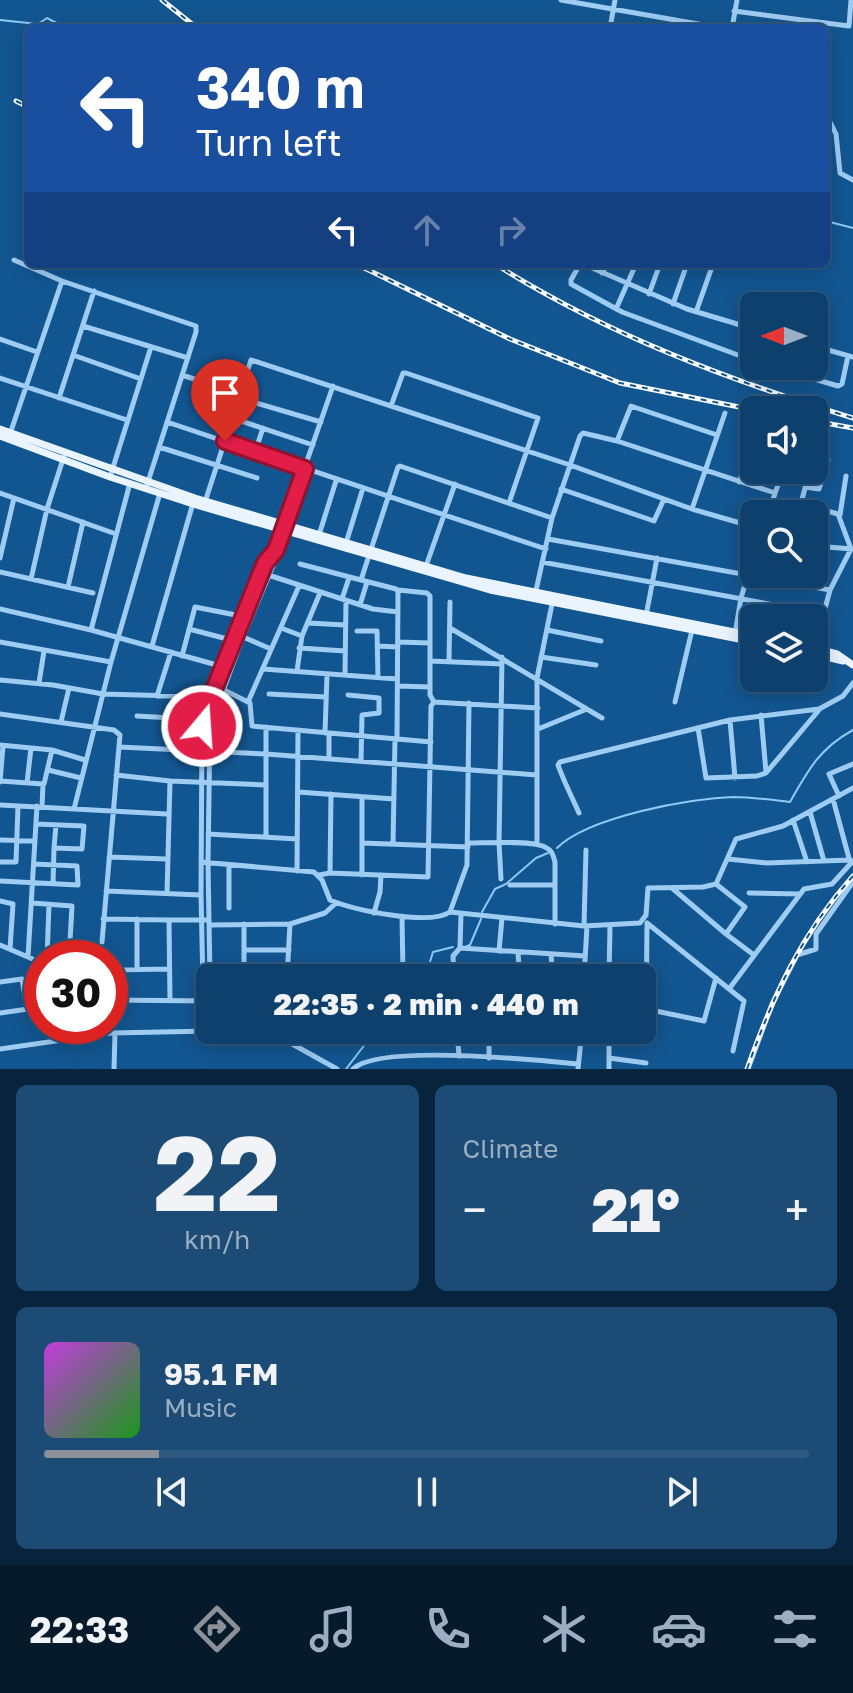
<!DOCTYPE html>
<meta charset="utf-8">
<style>
body{margin:0;font-family:"Golos Text",sans-serif;background:#1c4b75;color:#f1f3f6;height:100vh;display:flex;flex-direction:column;font-size:30px;white-space:nowrap}
*{box-sizing:border-box;margin:0}
p{font-size:26px;color:#9bafc2}
.icon{flex:none;width:44px;height:44px;fill:none;stroke:currentColor;stroke-width:2;stroke-linecap:round;stroke-linejoin:round}
.map{position:relative;height:1069px;overflow:hidden}
.sheet{display:flex;flex-direction:column;gap:16px;padding:16px;background:#08233c;flex:1}
.sheet>*{flex:none}
.banner{position:absolute;left:24px;top:24px;width:806px;height:244px;border-radius:12px;box-shadow:0 4px 20px #0003,0 0 0 2px #2e5980;background:#1a4fa0;color:#fff;overflow:hidden}
.needle{width:52px;rotate:270deg}
.fabs{position:absolute;left:740px;top:292px;display:grid;gap:16px}
.fabs a{display:grid;place-items:center;width:88px;height:88px;border-radius:12px;background:#0e406d;box-shadow:0 4px 20px #0003,0 0 0 2px #2e5980;font-size:40px}
.speed{position:absolute;left:24px;top:940px;display:flex;gap:16px;font-size:40px;font-weight:700;text-align:center}
.speed>*{display:grid;place-content:center;width:104px;height:104px;border-radius:50%;background:#0e406d;box-shadow:0 4px 20px #0003,0 0 0 2px #2e5980;line-height:1}
.speed .limit{border:12px solid #d22;background:#fff;color:#111}
.pin{position:absolute;display:grid;place-items:center;width:68px;height:68px;color:#fff;margin:-82px -34px;border-radius:50% 50% 50% 0;rotate:-45deg;box-shadow:0 0 8px #0007}
.pin .icon{rotate:45deg}
.me{position:absolute;width:88px;margin:-44px;rotate:18deg;stroke-linejoin:round;filter:drop-shadow(0 0 6px #0008)}
.turn{display:flex;align-items:center;gap:28px;height:168px;padding:0 40px;font-size:36px}
.turn .icon{width:104px;height:104px;stroke-width:2.5}
.turn b{display:block;font-size:56px;line-height:68px}
.lanes{display:flex;align-items:center;height:76px;padding:0 40px;background:#0003;justify-content:center;gap:40px;direction:ltr}
.lanes .off{opacity:.35}
.big{font-size:60px;font-weight:800;line-height:1.1}
.sheet .card{flex:1;display:flex;flex-direction:column;justify-content:center;gap:12px;min-width:0;padding:0 28px;border-radius:12px;background:#1c4b75}
.sheet .dial{align-items:center;gap:0}
.dial b{font-size:104px;line-height:1}
.song{display:flex;align-items:center;gap:24px}
.cover{width:96px;height:96px;border-radius:12px;background:linear-gradient(135deg,hsl(290 70% 55%),hsl(120 70% 35%))}
.played{height:8px;border-radius:4px;background:linear-gradient(90deg,#8c9099 15%,#2e5980 15%)}
.keys{display:flex;justify-content:space-around;direction:ltr}
.heat{display:flex;justify-content:space-between;align-items:center;font-size:44px;direction:ltr}
.sheet .tiles{flex:1;display:grid;gap:16px;grid-template-columns:1fr 1fr}
.card:last-child{grid-column:span 2}
.trip{position:absolute;left:196px;top:964px;width:460px;height:80px;border-radius:12px;background:#0e406d;box-shadow:0 4px 20px #0003,0 0 0 2px #2e5980;font-weight:800;line-height:80px;text-align:center}
.menu{display:flex;height:128px;justify-content:space-around;align-items:center;background:#061a2c;color:#9bafc2}
.menu .icon{width:56px;height:56px}
.menu .active{color:#8c9099}
.menu b{font-size:36px;color:#f1f3f6}
.map>svg:first-child{display:block}
</style>
<div class="map">
<svg width="853" height="1069" viewBox="0 0 853 1069">
<rect width="100%" height="100%" fill="#125691"/>
<g fill="none" stroke-linecap="round" stroke-linejoin="round">
<path stroke="#90c9f5" stroke-width="2" d="M0,20L38,24L47,18L66,28
M826,221L853,228
M557,848C588,817 690,798 734,797C752,797 772,800 790,802C808,770 820,748 853,730
M482,912L495,889L506,884L536,858L548,853
M467,946L470,945L481,919
M425,978L433,952L453,947
M346,1069L376,1030"/>
<path stroke="#9fccf2" stroke-width="5" d="M561,0L721,28
M734,11L849,26L851,0
M610,28L615,0
M732,28L737,0
M826,114L836,134L840,173L853,180
M14,260L62,281
M580,264L571,280V284L622,312L754,361
M583,264L687,309L754,329
M602,273L607,264
M649,294L660,264
M673,304L687,264
M616,309L636,264
M696,312L713,264
M83,326L188,358
M0,339L37,352
M814,346L853,357
M73,355L141,379
M770,366L838,386L842,384L848,356
M182,375L240,394
M0,378L127,420
M59,398L94,291
M239,398L321,422
M391,406L403,373H406L538,418L509,503
M232,418L313,445
M167,422L546,549
M10,434L62,281L196,326V332L146,488
M617,441L631,406L717,435
M159,447L257,478
M255,452L263,428
M814,458L821,438
M110,477L151,347
M739,482L754,438
M805,487L819,489L828,460
M561,489L654,521L664,499
M0,493L116,534
M205,502L251,360L570,465L692,509L754,527
M801,504L838,514L851,549L830,590
M692,509L725,413
M768,514L783,470
M798,514L810,470
M840,515L846,476
M319,535L336,481
M548,539L830,590L814,650
M346,543L363,488
M814,546L853,549
M0,558L14,498
M542,562L823,614
M300,564L361,580L398,467L400,466L552,518
M426,566L455,484
M0,572L93,593
M262,573L373,609L398,612
M31,579L47,509L64,456
M361,580L396,589L398,592L397,739
M68,587L83,522
M398,590L427,593L430,596V695L434,702
M535,595L552,518L580,436L583,433L617,441L775,493
M342,599L349,578
M360,605L367,582
M0,609L91,630L224,667
M646,616L657,558
M308,623L345,625
M281,628L302,636
M450,628L602,718
M189,629L235,641
M91,630L130,483
M547,630L601,641
M357,631H377L378,678
M735,634L741,598L754,555
M243,637L271,649
M0,642L111,662
M398,642L430,643
M152,646L193,503
M378,646L398,647
M299,648L345,651
M182,656L195,607L246,617
M541,657L596,665
M430,661L502,664
M449,662L450,602
M263,669L397,679
M297,671L302,636L320,593
M345,675L346,600
M0,680L53,685L103,694L211,697
M39,683L44,651
M398,686L430,687
M222,689L250,703L252,726L431,742
M269,694L326,697
M348,695L379,698V713L362,715L361,761
M157,696L171,652
M248,702L299,586
M675,702L692,630
M0,714L114,730L120,735L102,942
M761,715L766,772
M137,716L206,720
M730,720L735,778
M61,722L69,688
M698,728L706,778L757,776L766,773L819,710
M538,729L587,709
M325,733L327,674
M0,745L52,750L85,760
M119,747L266,754L537,775
M329,759V733
M48,770L81,778
M116,775L170,781
M0,781L43,784L42,807
M0,782L3,746
M27,783L31,748
M44,784L52,750
M298,792L394,799
M839,796L829,774L853,764
M833,799L850,862
M0,805L167,814
M74,809L111,662L160,493
M810,812L824,861
M579,813C572,797 564,782 558,765L560,762L730,720L819,709L843,696L853,683
M793,820L807,862
M36,824L84,826L82,849L54,848L53,884
M208,834L297,839
M266,837V727
M0,840L35,841
M362,843L468,847
M468,843C485,843 531,840 545,847C552,850 553,855 555,862V924
M393,844L395,739
M537,844V678L553,599
M54,848L56,825
M109,857L167,859
M728,859L767,863L850,860
M0,862H16L18,806
M201,862L314,872L322,880L330,900C354,910 429,926 450,912L584,926L640,923L646,915L648,888L703,887L716,884L736,839L783,826L853,788
M229,865V908
M297,871L298,730
M330,873L331,794
M319,875L330,873L428,877L431,706L434,702L538,708
M362,875V797
M501,879L499,843L502,657
M0,881L78,885L77,866L34,864
M510,885H555
M672,888L726,934L745,907L716,884
M106,891L201,895
M749,893L800,894
M167,894L170,781L266,785
M0,901L13,904L10,949
M32,903L72,906L69,958
M450,912L467,865L469,703
M374,913L380,892L381,875
M103,919L169,920L170,1001
M169,920H209
M647,923L744,1001L733,1051
M209,925L290,924
M584,926L586,850
M726,934L754,955
M0,945L42,963
M460,948L585,956
M244,950H289
M499,951L502,918
M518,953L520,978
M551,955L553,978
M28,957L37,806
M47,958L49,905
M110,970L169,969
M137,970V919
M210,978L208,863L210,726L243,637L275,561L276,550L333,386
M244,978V924
M287,978L290,924L325,913L336,903
M398,978L403,974L402,916
M454,978L453,956L460,948L461,914
M584,978L587,926
M609,978L610,926
M0,982L22,979L27,1009
M729,989L804,889L832,884L853,861
M110,1000L210,1001
M646,1009L704,1021L716,978
M0,1013L42,1007
M457,1030L459,1056
M489,1030V1058
M591,1030L644,1033L646,1030L647,924
M208,1036L204,1031L201,895L202,726L211,697L267,559L275,550
M208,1036L218,1038L285,1040L337,1069
M285,1040V1030
M0,1049L111,1033L211,1031
M609,1058L646,1063
M114,1069L115,1033
M353,1069C378,1044 538,1060 578,1064
M578,1069L582,1030
M609,1069V1030
M748,1069L772,1004L797,955L816,949V934L853,882"/>
<path stroke="#e9f4ff" stroke-width="7" d="M0,429L195,498L466,578L754,636
M0,436L110,477L193,504L490,590L754,642
M814,648L837,654L853,665
M814,654L843,661"/>
<defs>
<path id="rail" d="M162,0L197,28
M16,101L28,107
M356,264L510,339L620,383L754,410
M495,264C606,334 728,380 853,418
M814,421L853,428
M747,1069C774,994 800,936 853,876"/>
</defs>
<use href="#rail" stroke="#fff" stroke-width="5"/>
<use href="#rail" stroke="#125691" stroke-width="2" stroke-dasharray="6" stroke-linecap="butt"/>
</g>
<g fill="none" stroke-linecap="round" stroke-linejoin="round">
<defs>
<path id="route" d="M202,726L211,697L265,563L276,550L305,469L225,441"/>
</defs>
<use href="#route" stroke="#92132f" stroke-width="20"/>
<use href="#route" stroke="#e11d48" stroke-width="14"/>
</g>
</svg>
<div class="fabs">
<a><svg class="needle" viewBox="-14 -14 28 28"><path d="M0-13l5 13h-10z" fill="#e53935"/><path d="M0 13l5-13h-10z" fill="#9bafc2"/></svg></a>
<a><svg class="icon" aria-label="sound" viewBox="0 0 24 24"><path d="M4 9h4l5-4v14l-5-4H4zM17 9q2 3 0 6"/></svg></a>
<a><svg class="icon" aria-label="search" viewBox="0 0 24 24"><circle cx="10" cy="10" r="6"/><path d="M15 15l6 6"/></svg></a>
<a><svg class="icon" aria-label="layers" viewBox="0 0 24 24"><path d="M12 4l9 5-9 5-9-5zM3 14l9 5 9-5"/></svg></a>
</div>
<div class="speed"><div class="limit">30</div></div>
<div class="pin" style="left:225px;top:441px;background:#d93025"><svg class="icon" aria-label="arrive" viewBox="0 0 24 24"><path d="M6 21V4h12l-3 4 3 4H6"/></svg></div>
<svg class="me" style="left:202px;top:726px" viewBox="-20 -20 40 40"><circle r="17" fill="#e11d48" stroke="#fff" stroke-width="3"/><path d="M0-11L8 9 0 5-8 9z" fill="#fff"/></svg>
<div class="trip">22:35 · 2 min · 440 m</div>
<div class="banner">
<div class="turn"><svg class="icon" aria-label="left" viewBox="0 0 24 24"><path d="M17 20v-9H6M10 6l-5 5 5 5"/></svg><div><b>340 m</b>Turn left</div></div>
<div class="lanes"><svg class="icon" aria-label="left" viewBox="0 0 24 24"><path d="M17 20v-9H6M10 6l-5 5 5 5"/></svg><svg class="icon off" aria-label="ahead" viewBox="0 0 24 24"><path d="M12 20V5M6 11l6-6 6 6"/></svg><svg class="icon off" aria-label="right" viewBox="0 0 24 24"><path d="M7 20v-9h11M14 6l5 5-5 5"/></svg></div>
</div>
</div>
<section class="sheet">
<div class="tiles">
<div class="card dial"><b>22</b><p>km/h</p></div>
<div class="card"><p>Climate</p>
<div class="heat"><a>−</a><b class="big">21°</b><a>+</a></div>
</div>
<div class="card">
<div class="song"><i class="cover"></i><div><b>95.1 FM</b><p>Music</p></div></div>
<div class="played"></div>
<div class="keys"><svg class="icon" aria-label="previous" viewBox="0 0 24 24"><path d="M18 5L8 12l10 7zM5 5v14"/></svg><svg class="icon" aria-label="pause" viewBox="0 0 24 24"><path d="M8 5v14M16 5v14"/></svg><svg class="icon" aria-label="next" viewBox="0 0 24 24"><path d="M6 5l10 7-10 7zM19 5v14"/></svg></div>
</div>
</div>
</section>
<nav class="menu">
<b>22:33</b>
<svg class="icon active" aria-label="directions" viewBox="0 0 24 24"><path d="M12 3l9 9-9 9-9-9zM9 14v-3h6M13 9l2 2-2 2"/></svg>
<svg class="icon" aria-label="music" viewBox="0 0 24 24"><path d="M9 18V5l10-2v13"/><circle cx="6" cy="18" r="3"/><circle cx="16" cy="16" r="3"/></svg>
<svg class="icon" aria-label="phone" viewBox="0 0 24 24"><path d="M5 4h4l2 5-3 2q2 4 5 5l2-3 5 2v4C11 20 4 13 5 4z"/></svg>
<svg class="icon" aria-label="climate" viewBox="0 0 24 24"><path d="M12 3v18M4 7l16 10M4 17L20 7"/></svg>
<svg class="icon" aria-label="car" viewBox="0 0 24 24"><path d="M5 17H2v-5l4-1 3-4h7l3 4 3 1v5h-3M9 17h6M6 11h13"/><circle cx="7" cy="17" r="2"/><circle cx="17" cy="17" r="2"/></svg>
<svg class="icon" aria-label="filters" viewBox="0 0 24 24"><path d="M4 7h16M4 17h16"/><circle cx="9" cy="7" r="2"/><circle cx="15" cy="17" r="2"/></svg>
</nav>
